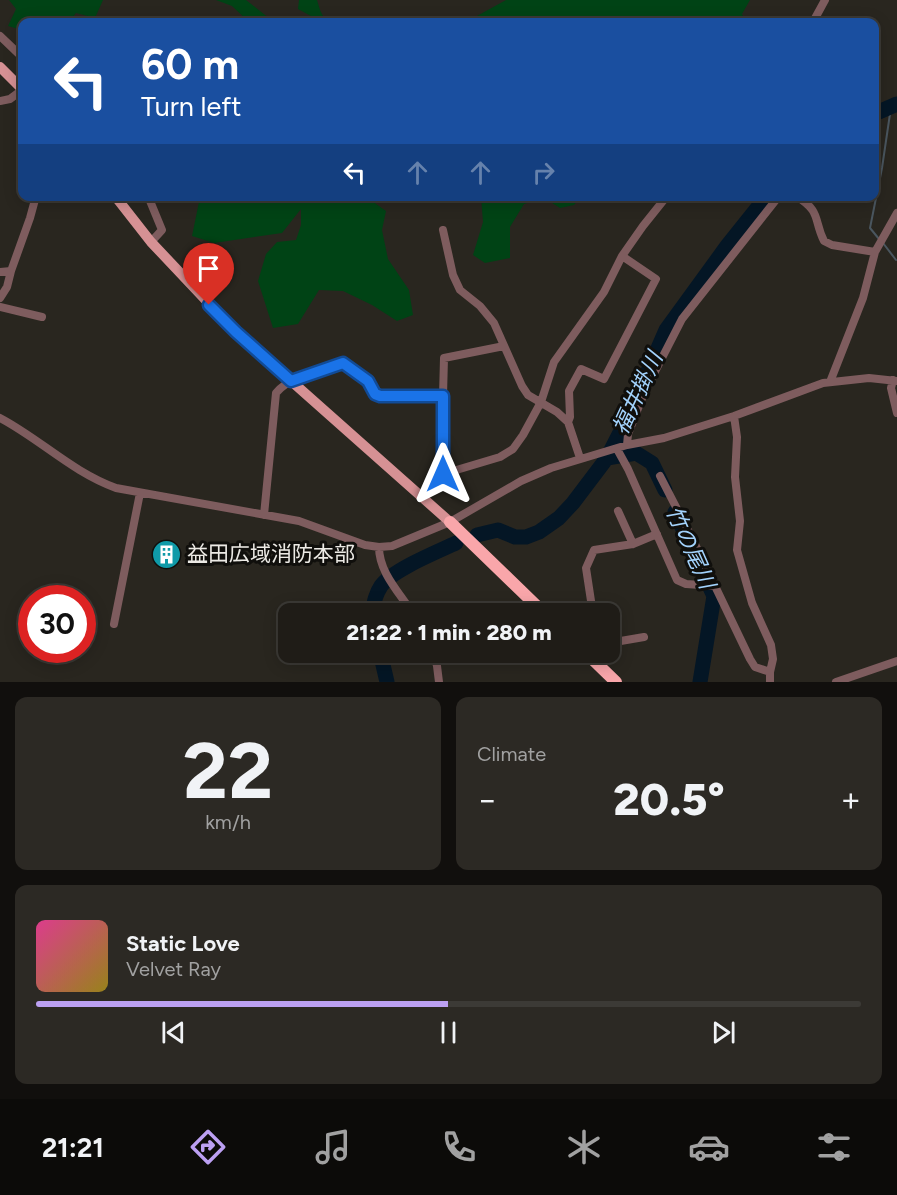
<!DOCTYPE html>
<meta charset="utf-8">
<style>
body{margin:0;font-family:Figtree,"Noto Sans JP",sans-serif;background:#2c2924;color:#f1f3f6;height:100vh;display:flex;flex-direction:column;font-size:22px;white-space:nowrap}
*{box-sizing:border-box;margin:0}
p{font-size:20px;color:#a1a1a1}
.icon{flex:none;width:33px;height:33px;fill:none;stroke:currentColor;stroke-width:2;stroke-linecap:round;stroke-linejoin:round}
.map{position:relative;height:682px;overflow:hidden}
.panel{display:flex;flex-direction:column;gap:15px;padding:15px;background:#110f0d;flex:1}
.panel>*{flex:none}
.top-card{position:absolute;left:18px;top:18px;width:861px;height:183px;border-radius:12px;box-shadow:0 3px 15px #0003,0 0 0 2px #3c3a36;background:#1a4fa0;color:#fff;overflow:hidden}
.speed{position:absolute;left:18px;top:585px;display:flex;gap:12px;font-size:30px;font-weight:700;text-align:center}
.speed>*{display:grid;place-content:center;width:78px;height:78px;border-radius:50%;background:#1f1c17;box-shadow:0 3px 15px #0003,0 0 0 2px #3c3a36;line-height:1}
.speed .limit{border:9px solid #d22;background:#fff;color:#111}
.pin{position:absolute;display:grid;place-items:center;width:51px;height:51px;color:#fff;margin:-62px -26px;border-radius:50% 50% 50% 0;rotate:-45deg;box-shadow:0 0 6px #0007}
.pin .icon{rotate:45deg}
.me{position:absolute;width:66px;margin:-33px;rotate:0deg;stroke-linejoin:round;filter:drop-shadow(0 0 4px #0008)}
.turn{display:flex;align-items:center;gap:21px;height:126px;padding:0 24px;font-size:27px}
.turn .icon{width:78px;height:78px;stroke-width:2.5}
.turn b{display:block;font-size:42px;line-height:51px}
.lanes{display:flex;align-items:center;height:57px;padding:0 24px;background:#0003;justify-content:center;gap:30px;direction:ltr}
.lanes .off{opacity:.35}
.big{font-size:45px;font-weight:800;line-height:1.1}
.panel .card{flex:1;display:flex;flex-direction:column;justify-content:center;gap:9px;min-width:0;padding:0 21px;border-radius:12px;background:#2c2924}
.panel .dial{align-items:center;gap:0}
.dial b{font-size:78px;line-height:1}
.song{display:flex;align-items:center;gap:18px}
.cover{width:72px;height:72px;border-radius:9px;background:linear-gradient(135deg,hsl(330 70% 55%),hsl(50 70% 35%))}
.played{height:6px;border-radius:3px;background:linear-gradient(90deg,#bca0f2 50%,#3c3a36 50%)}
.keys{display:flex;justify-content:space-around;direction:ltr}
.heat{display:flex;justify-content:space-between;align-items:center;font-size:33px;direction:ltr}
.panel .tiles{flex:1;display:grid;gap:15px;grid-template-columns:1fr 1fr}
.card:last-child{grid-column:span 2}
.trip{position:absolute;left:278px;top:603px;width:342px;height:60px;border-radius:12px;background:#1f1c17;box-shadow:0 3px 15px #0003,0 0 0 2px #3c3a36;font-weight:800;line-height:60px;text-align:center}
.menu{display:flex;height:96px;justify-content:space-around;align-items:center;background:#0c0b09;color:#a1a1a1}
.menu .icon{width:42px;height:42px}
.menu .current{color:#bca0f2}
.menu b{font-size:27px;color:#f1f3f6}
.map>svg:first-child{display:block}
</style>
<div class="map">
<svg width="897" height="682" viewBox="0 0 897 682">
<rect width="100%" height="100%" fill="#29261f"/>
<path fill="#004315" d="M9,0H103L95,18L76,13L69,22H22V30L8,26L16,9Z
M216,0H246L274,22H249L232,6Z
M299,0H317L320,10L326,22H322L298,9Z
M506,0H750L742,14L746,22H474L477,16Z
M200,197H371L372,201L386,211L382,230L388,259L409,290L413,315L397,321L372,305L343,291L319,290L298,324L273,328L258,281L266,254L277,242L296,240L301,225V209L282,233L214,243L192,236Z
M481,197V196L581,197L574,205L560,208L544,198L524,204L510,227V258L485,263L473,255L483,222Z"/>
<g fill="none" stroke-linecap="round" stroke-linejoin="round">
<path stroke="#4a565f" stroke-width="2" d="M879,239L870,228L882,168L891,107
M883,243L896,260"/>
<path stroke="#041625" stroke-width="15" d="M874,114L897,104
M607,458L636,453L652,463L665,490
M675,512L714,596L700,682
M477,535L498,530L515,537H526L539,532L559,518L573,503L607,458L628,417L666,330L727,246L767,196
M372,614C374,603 375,595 381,586C392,570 437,552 456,543
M380,652L387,682"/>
<path stroke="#7e5c5e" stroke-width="8" d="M813,22L825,0
M0,36L22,57
M0,101L10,99L22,90
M148,196L162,230L151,242
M796,196C822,212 813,219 824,241L832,245L875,252
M443,230L453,275L460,290L480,306L494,323L522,386L528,395L557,412L568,422L580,458
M0,272L11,271L30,218L36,196
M0,298L7,287L11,271
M0,307L42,317
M893,380L891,388L897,413
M830,382L863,298L875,252L897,213
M443,396L444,358L504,346
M734,416L737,437L735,477L740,521L737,550L752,603L771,645L773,659L770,672V682
M0,418C40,439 72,472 116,488L299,521L365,545L379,547L392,546L450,522L521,481L551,468L627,445L664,438L734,416L823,383L869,378L897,381
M568,422L570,417L569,391L581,369L604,379L656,279L622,256
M627,445L628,434L644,393L682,319L779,196
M617,449L628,469L677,580L686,584L715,586
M660,476L692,538L750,659L755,667L770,672
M618,511L633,544
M264,515L276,393C291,375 321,370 343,363L368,381L375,394L380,396H443V474L500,457L513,449L523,435L541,402L554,362L604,292L622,256L643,226L667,196
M379,547C379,573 400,593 413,614
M593,614L586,568L594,550L633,544L657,534
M114,624L140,493
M609,643L644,637
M433,652L437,666L439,682
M836,682L897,661"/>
<path stroke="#d69194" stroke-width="10" d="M0,67L22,89
M115,196L151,242L236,332L450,522"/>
<path stroke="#f9a6aa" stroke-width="12" d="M450,522L545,614
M585,652L616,682"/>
</g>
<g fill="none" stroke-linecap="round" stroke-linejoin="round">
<defs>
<path id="route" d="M209,305L236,332L291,381L343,363L368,381L375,394L380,396H443V474"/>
</defs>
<use href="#route" stroke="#114b97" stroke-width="15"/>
<use href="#route" stroke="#1a73e8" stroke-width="10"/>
</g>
<defs>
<symbol id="building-disc" viewBox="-11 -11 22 22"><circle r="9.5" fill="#0f9aa8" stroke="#100f0c"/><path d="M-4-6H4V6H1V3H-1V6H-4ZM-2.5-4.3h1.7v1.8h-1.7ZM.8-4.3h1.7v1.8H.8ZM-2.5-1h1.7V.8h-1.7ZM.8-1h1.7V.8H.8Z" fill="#fff"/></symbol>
</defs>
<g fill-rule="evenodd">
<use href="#building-disc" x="150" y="538" width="33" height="33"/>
</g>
<g text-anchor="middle" stroke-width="6" stroke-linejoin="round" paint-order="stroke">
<g font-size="21" fill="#eceae5" stroke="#100f0c" text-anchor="start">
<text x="187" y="561">益田広域消防本部</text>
</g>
<g font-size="22" font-style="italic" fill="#a3d3fd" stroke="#100f0c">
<text transform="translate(637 393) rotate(-65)" y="8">福井掛川</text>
<text transform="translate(691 547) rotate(66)" y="8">竹の尾川</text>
</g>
</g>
</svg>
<div class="speed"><div class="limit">30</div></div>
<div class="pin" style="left:209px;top:305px;background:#d93025"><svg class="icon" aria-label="arrive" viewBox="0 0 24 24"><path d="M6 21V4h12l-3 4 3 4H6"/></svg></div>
<svg class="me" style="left:443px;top:474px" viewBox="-20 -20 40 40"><path d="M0-17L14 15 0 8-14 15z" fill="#1a73e8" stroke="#fff" stroke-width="4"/></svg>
<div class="trip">21:22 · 1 min · 280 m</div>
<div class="top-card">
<div class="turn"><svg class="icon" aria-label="left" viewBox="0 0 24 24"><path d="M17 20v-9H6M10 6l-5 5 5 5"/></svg><div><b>60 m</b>Turn left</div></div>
<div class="lanes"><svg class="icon" aria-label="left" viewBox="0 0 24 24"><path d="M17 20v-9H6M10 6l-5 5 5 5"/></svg><svg class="icon off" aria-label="ahead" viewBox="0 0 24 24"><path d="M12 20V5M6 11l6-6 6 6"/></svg><svg class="icon off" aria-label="ahead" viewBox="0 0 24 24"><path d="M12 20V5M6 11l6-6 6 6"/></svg><svg class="icon off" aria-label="right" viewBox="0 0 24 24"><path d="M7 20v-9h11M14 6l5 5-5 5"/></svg></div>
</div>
</div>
<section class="panel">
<div class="tiles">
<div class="card dial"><b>22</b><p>km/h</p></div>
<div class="card"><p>Climate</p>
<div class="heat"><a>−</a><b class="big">20.5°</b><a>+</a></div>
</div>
<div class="card">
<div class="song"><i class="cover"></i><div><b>Static Love</b><p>Velvet Ray</p></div></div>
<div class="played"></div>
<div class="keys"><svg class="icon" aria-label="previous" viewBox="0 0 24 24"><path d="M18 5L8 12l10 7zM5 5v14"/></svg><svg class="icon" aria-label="pause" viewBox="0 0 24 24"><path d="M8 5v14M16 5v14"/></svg><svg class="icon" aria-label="next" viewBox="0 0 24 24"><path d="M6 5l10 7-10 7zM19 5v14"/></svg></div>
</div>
</div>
</section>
<nav class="menu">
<b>21:21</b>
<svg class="icon current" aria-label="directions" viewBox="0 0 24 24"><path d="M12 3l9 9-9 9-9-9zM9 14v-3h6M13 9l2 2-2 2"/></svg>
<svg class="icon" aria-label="music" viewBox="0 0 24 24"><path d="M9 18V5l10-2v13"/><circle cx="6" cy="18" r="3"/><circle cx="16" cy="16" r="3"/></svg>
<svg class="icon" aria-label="phone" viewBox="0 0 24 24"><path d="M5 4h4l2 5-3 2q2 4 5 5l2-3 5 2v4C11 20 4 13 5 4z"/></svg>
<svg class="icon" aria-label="climate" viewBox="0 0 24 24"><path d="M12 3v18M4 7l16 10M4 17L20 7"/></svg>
<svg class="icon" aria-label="car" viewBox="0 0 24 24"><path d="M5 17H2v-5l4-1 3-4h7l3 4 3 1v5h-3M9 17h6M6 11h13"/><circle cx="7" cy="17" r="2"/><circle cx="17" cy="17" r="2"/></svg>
<svg class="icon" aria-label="filters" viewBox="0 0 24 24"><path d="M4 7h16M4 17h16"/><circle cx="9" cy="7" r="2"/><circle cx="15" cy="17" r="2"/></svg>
</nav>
